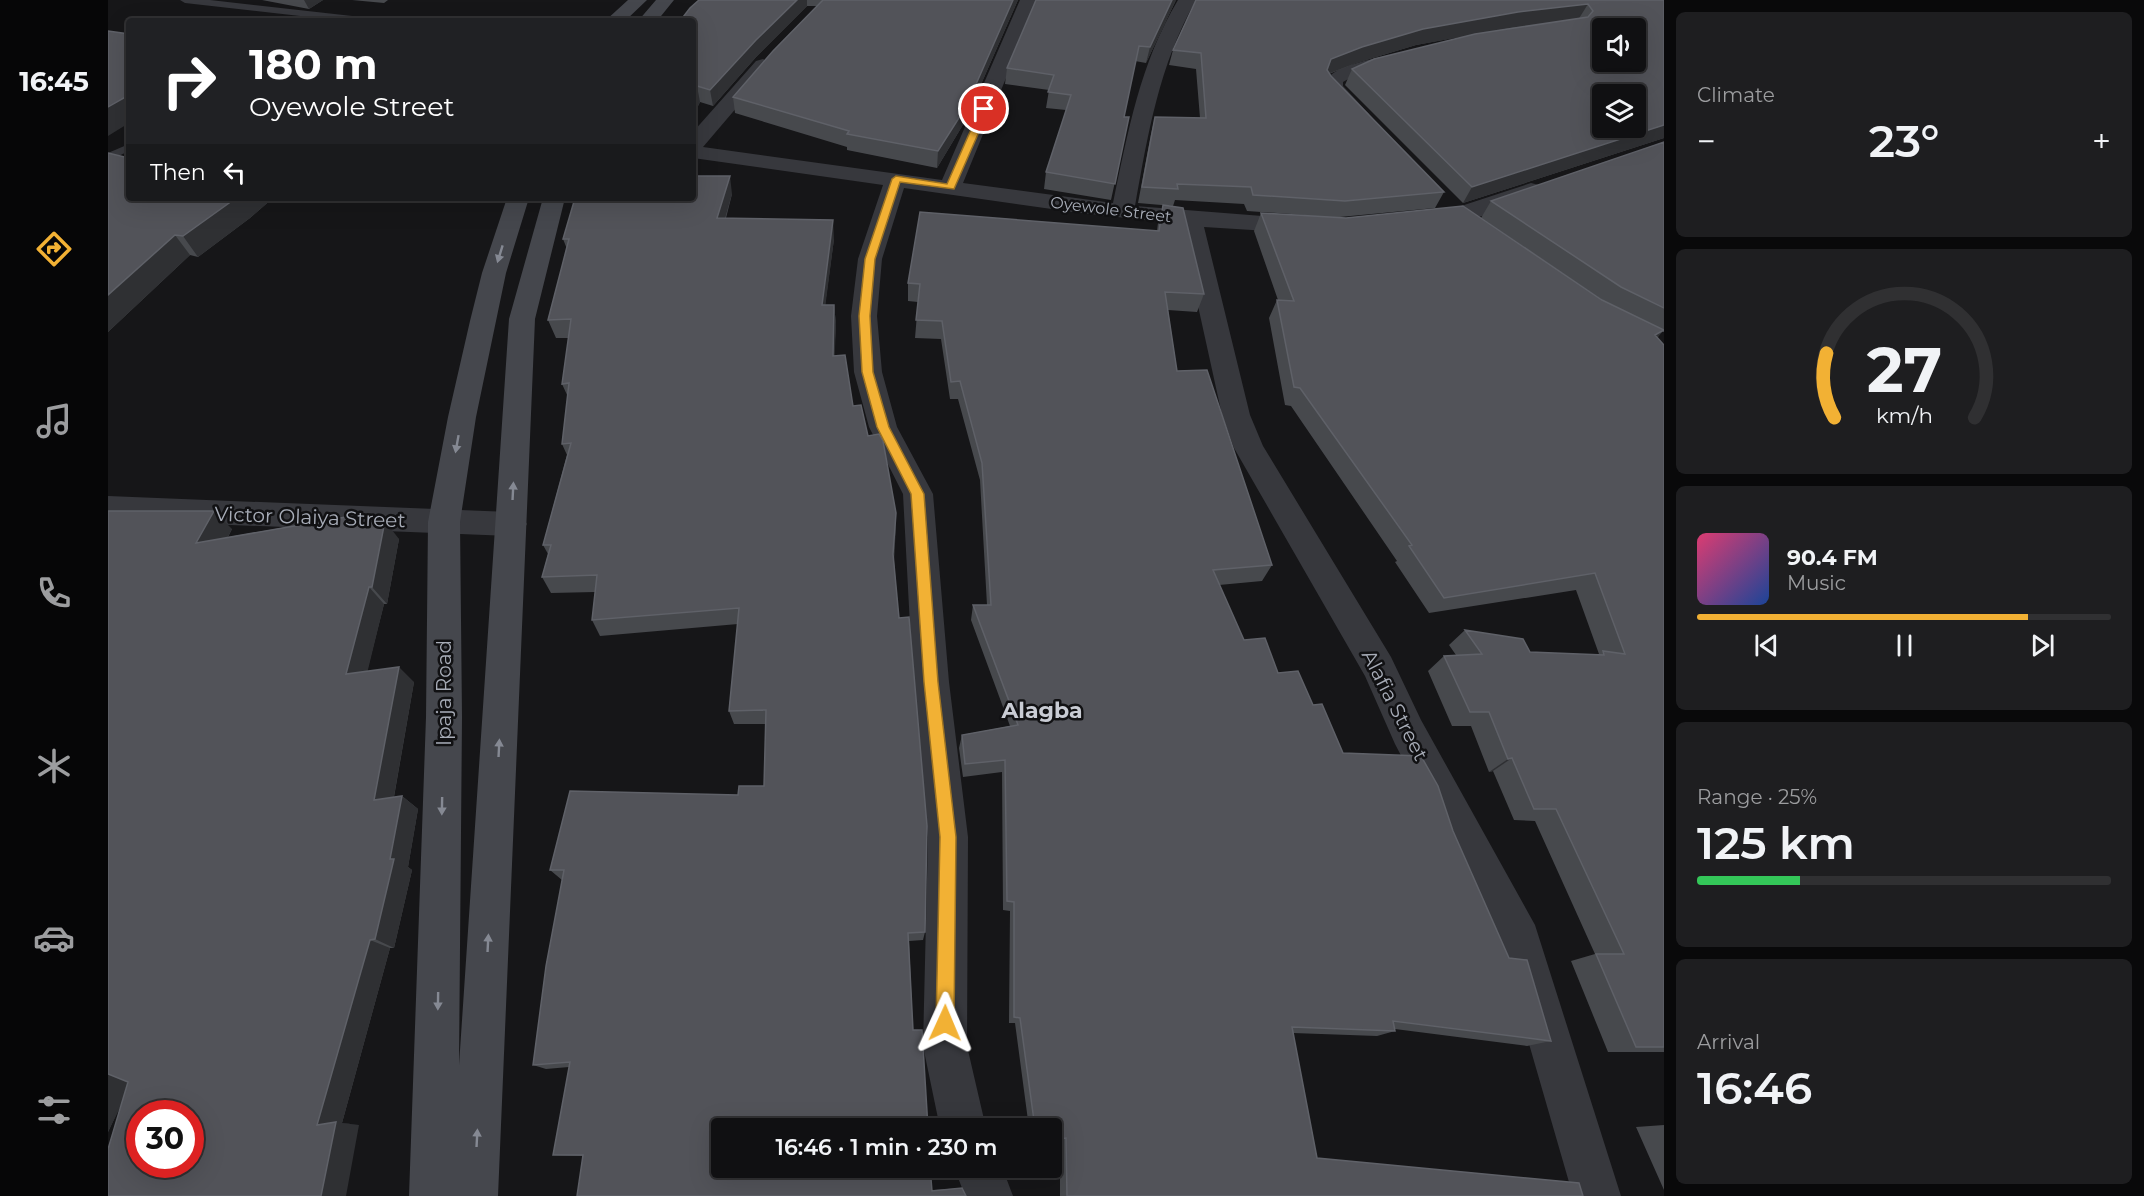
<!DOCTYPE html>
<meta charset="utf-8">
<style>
body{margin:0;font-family:Montserrat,sans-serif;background:#1e1e20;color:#f1f3f6;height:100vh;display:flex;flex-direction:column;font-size:22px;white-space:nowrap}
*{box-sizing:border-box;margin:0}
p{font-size:20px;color:#9c9d9f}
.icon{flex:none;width:33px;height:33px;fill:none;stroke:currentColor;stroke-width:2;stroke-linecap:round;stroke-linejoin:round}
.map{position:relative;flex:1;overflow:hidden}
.side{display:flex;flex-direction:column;gap:12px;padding:12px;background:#09090a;width:480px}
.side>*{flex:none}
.guide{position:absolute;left:18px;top:18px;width:570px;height:183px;border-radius:6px;box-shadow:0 6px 24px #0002,0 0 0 2px #303032;background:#202124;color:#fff;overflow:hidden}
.tools{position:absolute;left:1484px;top:18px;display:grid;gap:12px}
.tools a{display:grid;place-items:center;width:54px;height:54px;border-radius:6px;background:#101012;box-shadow:0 6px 24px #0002,0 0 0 2px #303032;font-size:30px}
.speed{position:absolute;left:18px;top:1100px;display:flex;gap:12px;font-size:30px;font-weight:700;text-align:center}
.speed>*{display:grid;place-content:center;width:78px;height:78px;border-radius:50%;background:#101012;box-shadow:0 6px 24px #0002,0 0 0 2px #303032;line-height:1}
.speed .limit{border:9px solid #d22;background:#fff;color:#111}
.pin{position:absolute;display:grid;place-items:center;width:51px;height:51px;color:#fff;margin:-26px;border:3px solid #fff;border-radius:50%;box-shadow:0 2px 6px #0007}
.me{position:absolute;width:66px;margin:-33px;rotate:1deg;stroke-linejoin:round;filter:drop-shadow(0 0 4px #0008)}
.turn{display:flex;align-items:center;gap:21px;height:126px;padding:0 24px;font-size:27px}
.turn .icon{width:78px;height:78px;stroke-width:2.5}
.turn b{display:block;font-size:42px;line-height:51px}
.then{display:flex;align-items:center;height:57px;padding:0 24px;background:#0003;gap:12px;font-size:22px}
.big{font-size:45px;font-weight:600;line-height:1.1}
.side .tile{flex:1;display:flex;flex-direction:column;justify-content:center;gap:9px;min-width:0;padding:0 21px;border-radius:9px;background:#1e1e20}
.side .dial{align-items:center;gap:0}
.dial svg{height:156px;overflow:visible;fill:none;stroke:#303032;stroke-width:7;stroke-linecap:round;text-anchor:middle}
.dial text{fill:#f1f3f6;stroke:none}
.song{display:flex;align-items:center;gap:18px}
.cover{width:72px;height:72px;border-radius:9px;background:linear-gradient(135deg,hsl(340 70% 55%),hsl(220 70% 35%))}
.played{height:6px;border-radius:3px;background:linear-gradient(90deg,#f2b134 80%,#303032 80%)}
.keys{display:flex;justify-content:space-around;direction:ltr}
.heat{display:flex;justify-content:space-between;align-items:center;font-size:33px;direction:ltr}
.charge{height:9px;border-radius:4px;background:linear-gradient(90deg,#34c759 25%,#303032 0)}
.trip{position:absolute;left:603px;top:1118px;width:351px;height:60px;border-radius:6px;background:#101012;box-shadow:0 6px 24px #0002,0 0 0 2px #303032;font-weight:600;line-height:60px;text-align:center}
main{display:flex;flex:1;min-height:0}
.dock{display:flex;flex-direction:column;width:108px;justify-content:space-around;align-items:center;background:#060607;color:#9c9d9f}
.dock .icon{width:42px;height:42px}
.dock .active{color:#f2b134}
.dock b{font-size:27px;color:#f1f3f6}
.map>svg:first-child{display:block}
</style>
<main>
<nav class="dock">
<b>16:45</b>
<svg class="icon active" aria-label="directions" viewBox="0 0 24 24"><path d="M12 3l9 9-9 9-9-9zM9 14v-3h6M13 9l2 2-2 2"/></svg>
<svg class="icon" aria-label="music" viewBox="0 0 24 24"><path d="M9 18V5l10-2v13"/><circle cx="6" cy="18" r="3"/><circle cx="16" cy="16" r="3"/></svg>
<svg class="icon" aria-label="phone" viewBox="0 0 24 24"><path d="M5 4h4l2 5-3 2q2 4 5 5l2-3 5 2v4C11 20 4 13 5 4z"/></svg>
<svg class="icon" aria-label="climate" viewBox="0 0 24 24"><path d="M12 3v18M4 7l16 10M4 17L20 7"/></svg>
<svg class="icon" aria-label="car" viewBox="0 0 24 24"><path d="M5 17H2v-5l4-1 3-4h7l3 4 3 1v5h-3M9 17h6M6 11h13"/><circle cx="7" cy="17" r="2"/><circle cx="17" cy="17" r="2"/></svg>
<svg class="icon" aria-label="filters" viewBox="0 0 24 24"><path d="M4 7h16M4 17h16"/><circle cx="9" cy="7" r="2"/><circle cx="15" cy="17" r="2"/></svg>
</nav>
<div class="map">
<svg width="1556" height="1196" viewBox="0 0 1556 1196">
<rect width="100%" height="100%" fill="#161618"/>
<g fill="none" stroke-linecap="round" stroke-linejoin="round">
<path fill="#37383d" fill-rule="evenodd" d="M72,0H102L262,18L267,21H236L77,3Z
M21,144V151L0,161V153Z"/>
<path fill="#37383d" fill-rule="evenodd" d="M912,0H930L855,183L1005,203C1020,132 1032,63 1070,0H1088C1051,65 1040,134 1027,206L1194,219L1202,221L1206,226L1202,231L1194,233L1096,227L1142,415L1155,446L1283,657L1313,720L1427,925L1513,1196H1465L1393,947L1287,744L1257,676L1126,448L1114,415L1072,224L965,212L796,188L774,259L769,316L774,372L789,427L825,494L841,682L860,837L859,1046L878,1128H832L815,1046L820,837L805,682L795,494L761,427L746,372L743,316L750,259L775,185L585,158V132L648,61L655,59L665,65L595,147L834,180Z
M1287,54L1294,56L1297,60L1294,64L1242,78L1235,82V86L1261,114L1258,118H1244L1215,87C1219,65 1267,59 1287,54Z
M1423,183L1431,185L1434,190L1431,195C1398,206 1344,233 1309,224L1305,219L1309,214L1347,208Z
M0,496L403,512L414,515L419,524L414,533L403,536L0,520Z
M846,1167H894L905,1196H857Z"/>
<path fill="#45474d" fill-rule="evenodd" d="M520,0H539L517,21H497Z
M548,0H566L549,21H530Z
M399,198H421L398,273L368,417L352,522L354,717L351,1065L401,319L435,198H457L427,319L390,1196H301L318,717L320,522L340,417L362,321L374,273Z"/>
</g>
<path fill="#47494d" d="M154,0H215L201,9Z
M244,0H280L276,3Z
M591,0H910L856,123L829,168L739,150V147L627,113L625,97L710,6H699L649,56L605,106L592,102L587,112H585V21Z
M1068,0L1038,63L1027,61L1016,117H1021L1003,200L936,189L938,172L958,110L938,108L941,90L897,84L899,68Z
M1088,0H1556V138L1355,203L1237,85L1244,69L1356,36L1308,45L1248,63L1221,74L1223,76L1336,192L1327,208L1232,217L1494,300L1499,303L1373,218L1383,201L1556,142V332H1554L1549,338L1556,345V1052H1500L1463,961L1487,954L1427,821L1406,820L1385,771L1381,772L1363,726H1344L1320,671L1336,656L1348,655L1341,645L1357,630L1422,652L1489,655L1491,654L1468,590L1321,613L1287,562L1289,561L1183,406L1177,405L1161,318L1169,300H1170L1146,231L1153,213L1197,215L1139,211L1136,204L1067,200L1065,206L1030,203L1043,134L1047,117L1092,118L1088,69L1061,65L1065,50Z
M0,153L21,198H165L142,218L90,257L82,255L0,332Z
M624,194L618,218L726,239L717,305H726L728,324L726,356L745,406L760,436L788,513L786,561L817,932L815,940L801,941L805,1030L824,1190L854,1188L858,1196L474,1156L445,1155L461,1067L438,1069L425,1065L454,880L442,870L630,795L656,786L658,724H626L621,711L630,624L492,636L484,620L487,592L443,593L434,577L440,554L435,545L459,455L454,444L460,397L454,384L461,338H448L440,320L459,249L455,239Z
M1055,205L1096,294L1089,312L1060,310L1069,371L1164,565L1154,581L1111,585L1136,640L1170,673L1205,705L1235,753L1345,831L1401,958L1443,1041L1419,1046L1287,1029V1031L1269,1036L1185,1033L1209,1158L1475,1196H952V1140H944V1128H921L907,1023H901L902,911L895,910L894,772L855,777L851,748L854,735L902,726L863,620L865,605H879L872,480L850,399H842L833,339L807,338L810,302L800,301V283L1049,231L1050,223Z
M0,511L124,529L120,537L244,516L251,524L291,539L279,604H276L259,671L306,682L286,797L294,796L310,809L300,867L304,870L286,948H282L234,1123L251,1125L14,1102L0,1132Z
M1556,1125V1190L1528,1127Z"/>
<path fill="#2f3033" d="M196,0H215L201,9Z
M689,0H699V6L649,56L605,106L602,90L648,40Z
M905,0H910L856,123L829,168L830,151Z
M1064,0H1068L1038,63L1042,47Z
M1480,4L1470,20L1402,28L1308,45L1248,63L1217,75L1223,59L1254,47L1315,29L1410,12Z
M589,86L592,102L587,112L585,103V93Z
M21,95V123L0,136V107Z
M1556,125V138L1355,203L1364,187Z
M622,176L624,194L612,236L609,218Z
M128,198H165L142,218L90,257L75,236Z
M725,220L726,239L715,324L714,305Z
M67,235L82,255L0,332V295Z
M726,305L728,324L726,374L725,356Z
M1556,330L1539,349L1547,335Z
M106,511L124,529L107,561L88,543Z
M788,513V530L785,571V554Z
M244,516L259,534L242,526Z
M277,521L291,539L279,604L264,587Z
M261,587L276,604L255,690L238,674Z
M291,667L306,682L283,813L266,800Z
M1404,758L1385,771L1381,772L1400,759Z
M294,796L310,809L300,867L304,870L286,948L267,939Z
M262,940L282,948L234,1123L251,1125L238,1196H213L209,1125Z
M0,1073L27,1077L0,1132Z"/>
<path fill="#525359" stroke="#5f6168" stroke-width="1.5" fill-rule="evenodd" d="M591,0H689L648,40L602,90L589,86L585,93V21H572L582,8Z
M715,0H905L858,107L830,151L739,134L741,131L625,97L665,51Z
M928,0H1064L1042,47L1031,46L1016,117H1021L1007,184L938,172L963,95L940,92L946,75L899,68Z
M1088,0H1556V125L1364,187L1244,69L1266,59L1367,34L1480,17L1485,11L1480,4L1410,12L1315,29L1254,47L1223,59L1219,70L1223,76L1336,192L1237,201L1145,195L1143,187L1069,184L1070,189L1034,187L1047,117L1098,118L1093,53L1065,50ZM1494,28H1527V62H1494ZM1494,94H1527V128H1494Z
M0,31L21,34V95L0,107Z
M1556,142V308L1513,287L1383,201Z
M0,153L21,158V198H128L75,236L67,235L0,295Z
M585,176H622L609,218L725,220L714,305H726L725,356L737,355L745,406L753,405L760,436L771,434L775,441L788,513L785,554L791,618L801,617L819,826L817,932L800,933L805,1030H814L820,1128H614V1167H822L824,1191L854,1188L858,1196H469L475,1155H445L462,1062L425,1065L438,966L456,870H442L462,791L630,795L631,786H656L658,710L621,711L631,608L484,620L489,575L434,577L443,545H435L463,443L454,444L461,383L454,384L463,319L440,320L461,239H455L467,198H585Z
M1055,205L1075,208L1096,294L1057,292L1069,371L1099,370L1164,565L1105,570L1136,640L1157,638L1170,673L1190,671L1205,705L1214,704L1235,753L1313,756L1330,786L1345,831L1401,958L1419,960L1443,1041L1285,1021L1287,1031L1184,1027L1209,1158L1471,1183L1475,1196H959L958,1138L944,1140V1128H927L912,1018L906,1017V902L899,901L897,760L857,764L854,735L910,725L865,605H883L874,463L852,381L843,382L834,321L808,320L812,284L800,283L812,212L1051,231Z
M1355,206L1494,300L1556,330L1547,335L1556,345V1047H1528L1488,954H1516L1448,809H1426L1404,758L1400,759L1381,712H1362L1336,656L1374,654L1357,630L1415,639L1422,652L1496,655L1495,651L1517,654L1487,573L1336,598L1301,546L1304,545L1192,388L1186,387L1169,300L1186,301L1153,213L1238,218Z
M0,511H106L88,543L244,516L242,526L277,521L264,587H261L238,674L291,667L266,800L294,796L282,859H286L267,939L262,940L209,1125L228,1122L213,1196H0V1149L20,1082L0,1074ZM32,1113H82V1164H32Z"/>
<defs><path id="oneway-solid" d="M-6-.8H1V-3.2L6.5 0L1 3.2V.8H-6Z" transform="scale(1.5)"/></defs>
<g fill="#858993">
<use href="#oneway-solid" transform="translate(392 254) rotate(107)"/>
<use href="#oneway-solid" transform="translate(349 444) rotate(100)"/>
<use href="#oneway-solid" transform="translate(405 491) rotate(-87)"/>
<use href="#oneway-solid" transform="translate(391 748) rotate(-87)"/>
<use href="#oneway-solid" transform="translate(334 806) rotate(91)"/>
<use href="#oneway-solid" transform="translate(380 943) rotate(-87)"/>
<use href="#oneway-solid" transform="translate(330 1001) rotate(91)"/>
<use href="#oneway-solid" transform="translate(369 1138) rotate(-87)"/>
</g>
<path fill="#f2b134" stroke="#9d7322" stroke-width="1.5" d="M873,107L881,109L846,189L792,182L767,259L762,316L765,372L781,427L816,494L830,682L848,837L846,1023L844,1029L837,1032L831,1029L828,1023L832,837L816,682L803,494L769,427L754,372L751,316L757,259L784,179L788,176L839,184Z"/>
<g text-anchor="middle" stroke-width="5" stroke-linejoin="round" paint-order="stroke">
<g font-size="16" fill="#a8adb8" stroke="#111113">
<text transform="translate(1003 209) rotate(7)" y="6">Oyewole Street</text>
</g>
<g font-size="20" fill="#a8adb8" stroke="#111113">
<text transform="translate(202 517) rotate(2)" y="7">Victor Olaiya Street</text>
<text transform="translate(336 693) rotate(-90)" y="7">Ipaja Road</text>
<text transform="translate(1287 705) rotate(63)" y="7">Alafia Street</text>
</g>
<g font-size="22" font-weight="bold" fill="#c9ccd4" stroke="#111113">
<text x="934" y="718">Alagba</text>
</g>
</g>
</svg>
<div class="tools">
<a><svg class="icon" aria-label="sound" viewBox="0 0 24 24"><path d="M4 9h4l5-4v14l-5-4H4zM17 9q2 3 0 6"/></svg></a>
<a><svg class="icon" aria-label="layers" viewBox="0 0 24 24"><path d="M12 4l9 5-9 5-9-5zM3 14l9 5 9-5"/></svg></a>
</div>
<div class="speed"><div class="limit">30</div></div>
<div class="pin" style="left:876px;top:109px;background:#d93025"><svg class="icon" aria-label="arrive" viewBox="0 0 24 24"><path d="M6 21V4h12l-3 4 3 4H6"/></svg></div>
<svg class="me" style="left:837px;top:1023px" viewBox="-20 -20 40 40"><path d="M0-17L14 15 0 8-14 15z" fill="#f2b134" stroke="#fff" stroke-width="4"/></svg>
<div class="trip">16:46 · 1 min · 230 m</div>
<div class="guide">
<div class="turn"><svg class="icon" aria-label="right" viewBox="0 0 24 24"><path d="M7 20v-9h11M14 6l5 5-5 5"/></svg><div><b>180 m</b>Oyewole Street</div></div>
<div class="then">Then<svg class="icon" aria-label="left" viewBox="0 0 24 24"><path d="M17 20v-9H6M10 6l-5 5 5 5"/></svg></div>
</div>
</div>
<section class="side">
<div class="tile"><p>Climate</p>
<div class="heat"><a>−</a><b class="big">23°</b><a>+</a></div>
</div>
<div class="tile dial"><svg viewBox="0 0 100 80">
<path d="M14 69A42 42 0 1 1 86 69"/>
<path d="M14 69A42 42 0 0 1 10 36" stroke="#f2b134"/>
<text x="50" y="56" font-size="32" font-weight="700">27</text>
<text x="50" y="72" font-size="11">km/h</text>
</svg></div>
<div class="tile">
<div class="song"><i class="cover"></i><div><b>90.4 FM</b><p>Music</p></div></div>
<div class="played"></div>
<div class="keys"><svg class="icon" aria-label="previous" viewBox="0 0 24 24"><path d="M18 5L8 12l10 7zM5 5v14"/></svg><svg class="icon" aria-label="pause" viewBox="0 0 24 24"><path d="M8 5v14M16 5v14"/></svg><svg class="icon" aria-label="next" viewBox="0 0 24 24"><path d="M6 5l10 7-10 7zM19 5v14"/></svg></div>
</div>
<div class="tile"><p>Range · 25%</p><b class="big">125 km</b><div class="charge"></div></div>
<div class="tile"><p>Arrival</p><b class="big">16:46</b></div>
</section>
</main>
